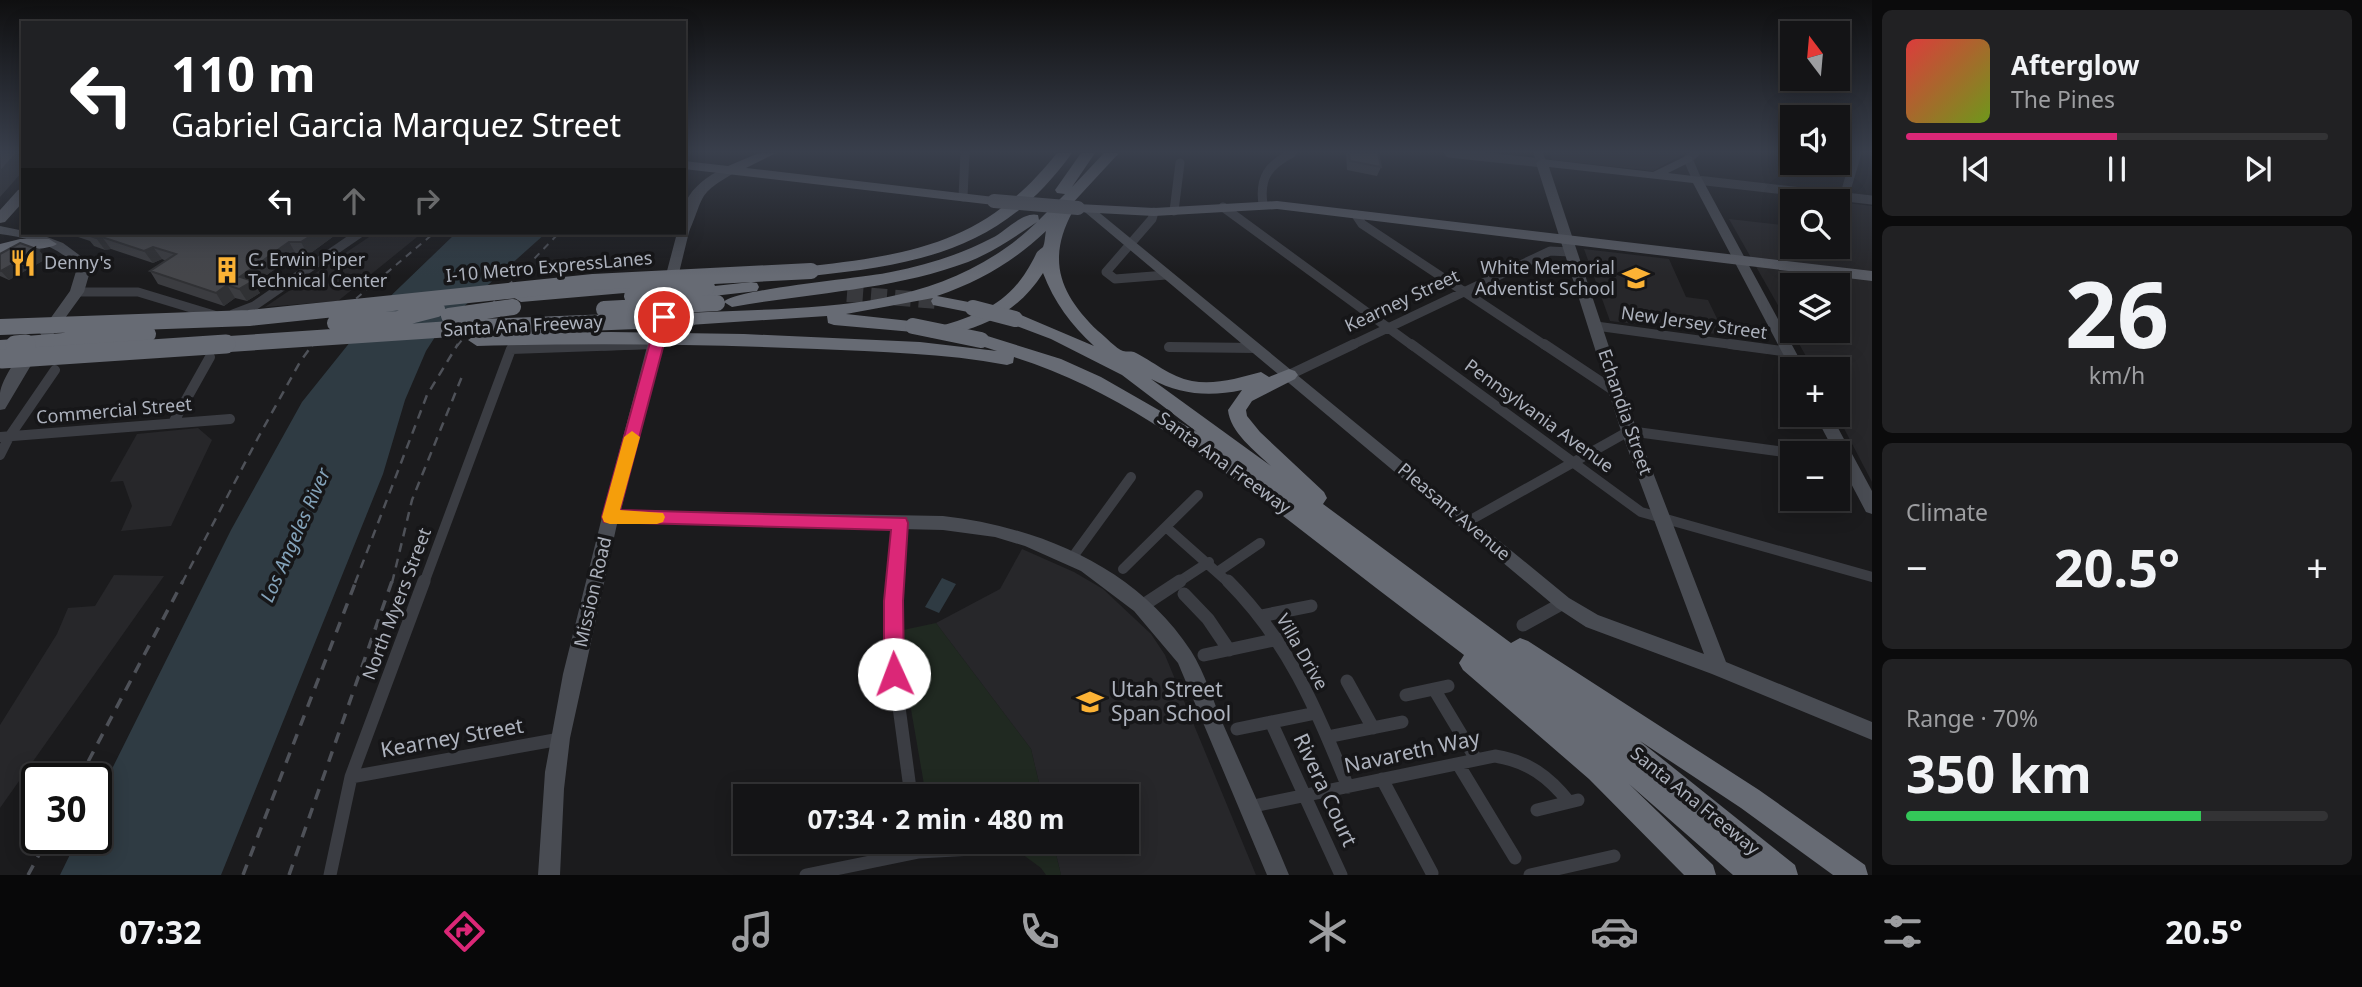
<!DOCTYPE html>
<meta charset="utf-8">
<style>
body{margin:0;font-family:"Noto Sans",sans-serif;background:#212123;color:#f1f3f6;height:100vh;display:flex;flex-direction:column;font-size:26px;white-space:nowrap}
*{box-sizing:border-box;margin:0}
p{font-size:23px;color:#9d9ea1}
.icon{flex:none;width:38px;height:38px;fill:none;stroke:currentColor;stroke-width:2;stroke-linecap:round;stroke-linejoin:round}
.map{position:relative;flex:1;overflow:hidden}
.panel{display:flex;flex-direction:column;gap:10px;padding:10px;background:#0b0b0c;width:490px}
.panel>*{flex:none}
.hud{position:absolute;left:21px;top:21px;width:665px;height:214px;border-radius:0px;box-shadow:0 4px 18px #0003,0 0 0 2px #333335;background:#202124;color:#fff;overflow:hidden}
.needle{width:46px;rotate:344deg}
.controls{position:absolute;left:1780px;top:21px;display:grid;gap:14px}
.controls a{display:grid;place-items:center;width:70px;height:70px;border-radius:0px;background:#141416;box-shadow:0 4px 18px #0003,0 0 0 2px #333335;font-size:35px}
.speed{position:absolute;left:21px;top:763px;display:flex;gap:14px;font-size:35px;font-weight:700;text-align:center}
.speed>*{display:grid;place-content:center;width:91px;height:91px;border-radius:50%;background:#141416;box-shadow:0 4px 18px #0003,0 0 0 2px #333335;line-height:1}
.speed .limit{border:4px solid #111;border-radius:10px;background:#fff;color:#111}
.pin{position:absolute;display:grid;place-items:center;width:60px;height:60px;color:#fff;margin:-30px;border:4px solid #fff;border-radius:50%;box-shadow:0 2px 7px #0007}
.me{position:absolute;width:77px;margin:-38px;rotate:358deg;stroke-linejoin:round;filter:drop-shadow(0 0 5px #0008)}
.turn{display:flex;align-items:center;gap:24px;height:147px;padding:0 35px;font-size:32px}
.turn .icon{width:91px;height:91px;stroke-width:2.5}
.turn b{display:block;font-size:49px;line-height:60px}
.lanes{display:flex;align-items:center;height:66px;padding:0 35px;background:#0003;justify-content:center;gap:35px;direction:ltr}
.lanes .off{opacity:.35}
.big{font-size:52px;font-weight:700;line-height:1.1}
.panel .tile{flex:1;display:flex;flex-direction:column;justify-content:center;gap:10px;min-width:0;padding:0 24px;border-radius:10px;background:#212123}
.panel .dial{align-items:center;gap:0}
.dial b{font-size:91px;line-height:1}
.song{display:flex;align-items:center;gap:21px}
.cover{width:84px;height:84px;border-radius:10px;background:linear-gradient(135deg,hsl(0 70% 55%),hsl(80 70% 35%))}
.played{height:7px;border-radius:4px;background:linear-gradient(90deg,#db2777 50%,#333335 50%)}
.keys{display:flex;justify-content:space-around;direction:ltr}
.heat{display:flex;justify-content:space-between;align-items:center;font-size:38px;direction:ltr}
.charge{height:10px;border-radius:5px;background:linear-gradient(90deg,#34c759 70%,#333335 0)}
.trip{position:absolute;left:733px;top:784px;width:406px;height:70px;border-radius:0px;background:#141416;box-shadow:0 4px 18px #0003,0 0 0 2px #333335;font-weight:700;line-height:70px;text-align:center}
.tabs{display:flex;height:112px;justify-content:space-around;align-items:center;background:#080809;color:#9d9ea1}
.tabs .icon{width:49px;height:49px}
.tabs .selected{color:#db2777}
.tabs b{font-size:32px;color:#f1f3f6}
main{display:flex;flex:1;min-height:0}
.map>svg:first-child{display:block}
</style>
<main>
<div class="map">
<svg width="1872" height="875" viewBox="0 0 1872 875">
<rect width="100%" height="100%" fill="#1b1b1d"/>
<path fill="#27272a" d="M1550,153H1685L1653,171L1552,160Z
M1838,202L1872,206V482L1837,415L1838,369H1813L1792,331H1838V285H1792V330L1729,219L1792,226V247H1838Z
M375,233H422L338,301L265,307Z
M1584,249L1669,259L1686,297L1708,300L1725,335L1610,321Z
M198,428L212,440L171,526L121,531L132,506L123,481L110,482L137,434Z
M1022,549L1074,572L1103,589L1151,634L1165,655L1256,875H1061L1053,842H1127V796H1042L1031,749L936,623L1000,589Z
M114,575L164,576L0,808V725L57,634L68,608L95,606Z"/>
<path fill="#202921" d="M936,623L1031,749L1042,796H926L903,663V630Z
M1006,842H1053L1061,875H1046L1041,868Z"/>
<path fill="#2f3b43" d="M456,233H546L442,326L426,351L405,400L383,474L221,875H60L78,838H96V801L231,530L302,402L375,311Z
M942,578L956,584L939,613L925,607Z"/>
<g fill="none" stroke-linecap="round" stroke-linejoin="round">
<path stroke="#38393d" stroke-width="16" stroke-dasharray="16 8" stroke-linecap="butt" d="M847,294L939,301"/>
<path stroke="#3b3d43" stroke-width="9" d="M1449,153L1542,163L1538,153
M1695,153L1688,159L1697,180L1872,200
M963,197L965,153
M1844,197L1857,153
M1263,204C1259,177 1269,165 1292,153
M1223,207L1413,346
M1174,211L1180,163
M1154,212L1152,219L1106,272L1115,279L1166,275
M1356,215L1362,224L1546,346
M77,292H138L214,315
M233,314L254,306L360,233
M1596,326L1743,346
M604,346L656,344
M1350,346L1550,251L1570,252"/>
<path stroke="#3b3d43" stroke-width="10" d="M1411,344L1641,512L1872,577
M1544,344L1616,392
M1730,344L1789,352
M1169,347L1256,348
M1289,375L1354,344
M173,423L210,357
M0,437L230,419
M0,455L9,437L55,370
M1467,522L1629,431L1792,453
M1166,527L1229,583
M1072,558L1131,477
M1123,569L1198,495
M1219,571L1260,543
M424,583L511,349L654,344
M895,583L900,523
M1177,583L1209,562"/>
<path stroke="#3b3d43" stroke-width="13" d="M895,581L894,670L911,796
M1228,581C1289,642 1316,709 1348,787
M1184,594L1208,619L1229,650
M1142,606L1180,581
M1261,616L1311,606
M1523,625L1563,603
M1204,655L1278,639
M1347,681L1373,728
M1434,689L1476,759
M1406,695L1448,686
M1271,722L1341,875
M1237,729L1316,713
M1327,737L1402,722
M1458,764L1515,858
M351,777L560,739
M1382,779L1432,873
M1249,807L1495,756C1528,761 1549,777 1569,802
M1537,810L1578,800
M330,875L351,777L424,581
M806,875L919,852L973,849
M1530,875L1614,856"/>
<path fill="#494c53" fill-rule="evenodd" d="M1688,155L1692,157V161L1668,173L1701,177L1805,369H1792V371L1693,183L1549,167L1637,431L1726,662L1872,722V740L1712,674L1586,627L1557,608L1080,208L1082,205H1090L1569,598L1598,615L1704,654L1621,431L1536,163L1542,159L1653,172Z
M730,166L734,167V173C696,195 705,196 689,232L621,510L943,516C1039,527 1136,567 1191,651C1205,673 1213,701 1223,724C1245,774 1268,824 1289,875H1267L1178,663L1134,611L1081,571L1025,546L995,537L943,530L637,523L617,524L570,738L564,789L560,875H538L545,772L563,674L602,517L677,233H684C684,225 683,217 684,209C687,189 712,172 730,166Z
M0,226L39,234L63,243L82,257L91,268L84,292L52,336H42L40,333L70,291L77,268C59,245 28,238 0,234Z
M33,345L40,350L5,409L0,410C0,405 0,398 0,393C2,379 20,350 33,345Z
M1815,415H1831L1872,491V514L1866,512Z"/>
<path fill="#575a62" fill-rule="evenodd" d="M759,153H776L746,168L994,197L1001,201L994,205L684,169V161L728,166Z
M23,189V202L5,222L0,223V210L18,190Z
M1277,201L1872,271V281L1277,209L1154,216L1078,212L1071,208L1078,204L1154,208Z"/>
<path fill="#676b74" fill-rule="evenodd" d="M1057,153H1072C1003,249 922,264 811,276L803,271L811,266C918,254 987,241 1057,153Z
M1081,153H1095L1072,187L1104,153H1119L1069,207L1073,211C1046,260 1060,294 1098,331C1105,336 1116,349 1123,351C1127,352 1130,351 1134,352C1153,361 1170,377 1192,381C1215,385 1239,378 1261,372L1269,377L1289,369L1295,371L1298,375L1295,379L1252,401L1246,410L1247,416L1260,432L1324,492L1327,498L1323,504L1511,643L1520,638L1528,641L1759,790L1865,865L1868,875H1833L1741,808L1640,741L1795,865L1798,875H1733L1629,784L1713,865L1716,875H1684L1589,779L1463,670L1459,663L1464,655C1405,610 1346,565 1287,519C1203,455 1117,389 1014,357L1013,363L1007,365C944,353 880,352 817,349C703,344 590,343 477,346L468,340L477,334L611,332L744,334L920,342L997,351L975,344L972,340L975,336L981,334L1061,359L1101,377L1197,432L1122,375L1051,339L1009,323L1006,319L1009,315H1021L1094,346C1071,325 1054,302 1043,273C1022,306 994,323 956,333C947,336 939,340 930,337L927,333L930,329C981,315 1012,304 1036,254C1037,251 1041,249 1043,247C1045,243 1045,235 1046,231C1013,262 980,281 937,296L979,304L981,308L979,312L973,313L933,305L931,301L933,298L846,314L919,322L922,326L919,330L913,332L834,325L828,323L827,316L689,325L680,319L689,313C814,306 940,315 1037,222C1015,237 993,252 968,262C893,290 810,293 732,307L724,302C734,289 865,278 891,272C926,265 960,255 992,238C1006,231 1023,211 1038,215L1039,220L1065,194L1057,193L1055,190ZM1151,379C1181,395 1210,397 1242,390L1228,410C1230,432 1255,451 1271,466Z
M20,239H49L57,244C50,250 13,250 0,254V244Z
M653,281L661,286L659,290L521,302L513,297L521,292Z
M751,282L757,283L759,287L757,291L687,299L679,294L687,289Z
M15,339L21,341L24,345L21,349L0,352V340Z"/>
<path stroke="#4e5158" stroke-width="2" stroke-dasharray="7 6" stroke-linecap="butt" d="M312,346L346,307L434,233
M457,346L504,290L559,233"/>
<path stroke="#4e5158" stroke-width="2.5" stroke-dasharray="9 7" stroke-linecap="butt" d="M182,583L259,436L300,362L313,344
M355,583L427,395L458,344
M392,583L412,500L463,374"/>
<path stroke="#4e5158" stroke-width="3.5" stroke-dasharray="11 9" stroke-linecap="butt" d="M79,779L183,581
M28,875L48,838
M243,875L356,581
M289,875L392,581"/>
<path stroke="#575a62" stroke-width="14" d="M994,201L1078,208"/>
<path stroke="#676b74" stroke-width="16" d="M632,296L707,287
M973,308L1015,319
M604,309L717,303
M449,316L513,307
M335,323L398,319L437,309
M913,326L981,340
M0,327L249,318L593,282L811,271
M15,345L148,334
M199,346L481,327L689,319"/>
<path stroke="#676b74" stroke-width="19" d="M15,345L26,344
M2,359L226,344"/>
</g>
<path fill="#3b3c40" d="M1346,153H1378L1381,167L1377,176L1347,170Z
M66,233H338L308,255L296,254L254,284L260,293L247,301L235,298L224,306L158,284L150,271L166,261L162,259L153,263L111,249L105,250L94,246L90,241Z
M0,254L46,259L9,280L0,276Z"/>
<path fill="#303134" d="M17,153H23V171L0,197V172Z
M315,233H338L308,255L301,242Z
M102,237L111,249L105,250L96,238Z
M289,242L296,254L254,284L260,293L247,301L239,289L240,277Z
M153,247L162,259L153,263L144,251Z
M39,250L46,259L9,280L1,271Z
M227,285L235,298L224,306L216,293Z"/>
<path fill="#45464a" stroke="#303134" stroke-width="2" d="M0,153H17L0,172Z
M1349,153H1378L1381,167L1350,161Z
M88,233H315L301,242H289L240,277L253,281L239,289L227,285L216,293L150,271L176,254L153,247L144,251L102,237L96,238L85,234Z
M20,243L39,250L1,271L0,270V254Z"/>
<linearGradient id="sky" x2="0" y2="1"><stop stop-color="#0f0f10"/><stop offset="0.55" stop-color="#393f4c"/><stop offset="1" stop-color="#393f4c" stop-opacity="0"/></linearGradient>
<rect width="1872" height="276" fill="url(#sky)"/>
<path fill="#db2777" stroke="#8e194d" stroke-width="2" d="M664,312L671,317L620,510L906,518L908,523L903,601L904,674L901,680L894,683L887,680L884,674V601L891,530L604,522L602,517L657,317Z"/>
<path fill="#f59e0b" d="M632,431L640,437L620,510L663,513L665,517L663,522L657,524H610L604,522L602,517L624,437Z"/>
<defs>
<symbol id="restaurant-bare" viewBox="-9 -9 18 18"><path d="M-5-6h1v4h1v-4h1v4h1v-4h1v5L-1.5 .5V6h-2V.5L-5-1ZM5-6V6H3V1.5H1.5Q1.5-4 5-6Z" fill="#fbb235" stroke="#161618" stroke-width="2.5" paint-order="stroke"/></symbol>
<symbol id="building-bare" viewBox="-9 -9 18 18"><path d="M-4-6H4V6H1V3H-1V6H-4ZM-2.5-4.3h1.7v1.8h-1.7ZM.8-4.3h1.7v1.8H.8ZM-2.5-1h1.7V.8h-1.7ZM.8-1h1.7V.8H.8Z" fill="#fbb235" stroke="#161618" stroke-width="2.5" paint-order="stroke"/></symbol>
<symbol id="school-bare" viewBox="-9 -9 18 18"><path d="M0-5L7-2L0 1L-7-2ZM-4 1L0 2.5L4 1V4Q0 6-4 4Z" fill="#fbb235" stroke="#161618" stroke-width="2.5" paint-order="stroke"/></symbol>
</defs>
<g fill-rule="evenodd">
<use href="#restaurant-bare" x="4" y="244" width="38" height="38"/>
<use href="#building-bare" x="208" y="251" width="38" height="38"/>
<use href="#school-bare" x="1617" y="259" width="38" height="38"/>
<use href="#school-bare" x="1071" y="683" width="38" height="38"/>
</g>
<g text-anchor="middle" stroke-width="7" stroke-linejoin="round" paint-order="stroke">
<g font-size="18" fill="#adb2bd" stroke="#161618" text-anchor="start">
<text x="248" y="266">C. Erwin Piper<tspan x="248" dy="21">Technical Center</tspan></text>
<text x="44" y="269">Denny's</text>
<text x="1615" y="274" text-anchor="end">White Memorial<tspan x="1615" dy="21">Adventist School</tspan></text>
</g>
<g font-size="18" fill="#adb2bd" stroke="#161618">
<text transform="translate(549 267) rotate(-5)" y="6">I-10 Metro ExpressLanes</text>
<text transform="translate(1402 301) rotate(-25)" y="6">Kearney Street</text>
<text transform="translate(1694 323) rotate(8)" y="6">New Jersey Street</text>
<text transform="translate(523 326) rotate(-3)" y="6">Santa Ana Freeway</text>
<text transform="translate(114 411) rotate(-5)" y="6">Commercial Street</text>
<text transform="translate(1625 412) rotate(71)" y="6">Echandia Street</text>
<text transform="translate(1539 416) rotate(36)" y="6">Pennsylvania Avenue</text>
<text transform="translate(1224 463) rotate(36)" y="6">Santa Ana Freeway</text>
<text transform="translate(1454 512) rotate(40)" y="6">Pleasant Avenue</text>
<text transform="translate(593 592) rotate(-77)" y="6">Mission Road</text>
<text transform="translate(397 604) rotate(-69)" y="6">North Myers Street</text>
<text transform="translate(1302 652) rotate(60)" y="6">Villa Drive</text>
<text transform="translate(1695 801) rotate(39)" y="6">Santa Ana Freeway</text>
</g>
<g font-size="19" font-style="italic" fill="#83a2b9" stroke="#161618">
<text transform="translate(295 535) rotate(-66)" y="7">Los Angeles River</text>
</g>
<g font-size="21" fill="#adb2bd" stroke="#161618" text-anchor="start">
<text x="1111" y="697">Utah Street<tspan x="1111" dy="24">Span School</tspan></text>
</g>
<g font-size="21" fill="#adb2bd" stroke="#161618">
<text transform="translate(452 738) rotate(-10)" y="7">Kearney Street</text>
<text transform="translate(1412 752) rotate(-12)" y="7">Navareth Way</text>
<text transform="translate(1325 790) rotate(65)" y="7">Rivera Court</text>
</g>
</g>
</svg>
<div class="controls">
<a><svg class="needle" viewBox="-14 -14 28 28"><path d="M0-13l5 13h-10z" fill="#e53935"/><path d="M0 13l5-13h-10z" fill="#9d9ea1"/></svg></a>
<a><svg class="icon" aria-label="sound" viewBox="0 0 24 24"><path d="M4 9h4l5-4v14l-5-4H4zM17 9q2 3 0 6"/></svg></a>
<a><svg class="icon" aria-label="search" viewBox="0 0 24 24"><circle cx="10" cy="10" r="6"/><path d="M15 15l6 6"/></svg></a>
<a><svg class="icon" aria-label="layers" viewBox="0 0 24 24"><path d="M12 4l9 5-9 5-9-5zM3 14l9 5 9-5"/></svg></a>
<a>+</a>
<a>−</a>
</div>
<div class="speed"><div class="limit">30</div></div>
<div class="pin" style="left:664px;top:317px;background:#d93025"><svg class="icon" aria-label="arrive" viewBox="0 0 24 24"><path d="M6 21V4h12l-3 4 3 4H6"/></svg></div>
<svg class="me" style="left:894px;top:674px" viewBox="-20 -20 40 40"><circle r="19" fill="#fff"/><path d="M0-13L10 11 0 6-10 11z" fill="#db2777"/></svg>
<div class="trip">07:34 · 2 min · 480 m</div>
<div class="hud">
<div class="turn"><svg class="icon" aria-label="left" viewBox="0 0 24 24"><path d="M17 20v-9H6M10 6l-5 5 5 5"/></svg><div><b>110 m</b>Gabriel Garcia Marquez Street</div></div>
<div class="lanes"><svg class="icon" aria-label="left" viewBox="0 0 24 24"><path d="M17 20v-9H6M10 6l-5 5 5 5"/></svg><svg class="icon off" aria-label="ahead" viewBox="0 0 24 24"><path d="M12 20V5M6 11l6-6 6 6"/></svg><svg class="icon off" aria-label="right" viewBox="0 0 24 24"><path d="M7 20v-9h11M14 6l5 5-5 5"/></svg></div>
</div>
</div>
<section class="panel">
<div class="tile">
<div class="song"><i class="cover"></i><div><b>Afterglow</b><p>The Pines</p></div></div>
<div class="played"></div>
<div class="keys"><svg class="icon" aria-label="previous" viewBox="0 0 24 24"><path d="M18 5L8 12l10 7zM5 5v14"/></svg><svg class="icon" aria-label="pause" viewBox="0 0 24 24"><path d="M8 5v14M16 5v14"/></svg><svg class="icon" aria-label="next" viewBox="0 0 24 24"><path d="M6 5l10 7-10 7zM19 5v14"/></svg></div>
</div>
<div class="tile dial"><b>26</b><p>km/h</p></div>
<div class="tile"><p>Climate</p>
<div class="heat"><a>−</a><b class="big">20.5°</b><a>+</a></div>
</div>
<div class="tile"><p>Range · 70%</p><b class="big">350 km</b><div class="charge"></div></div>
</section>
</main>
<nav class="tabs">
<b>07:32</b>
<svg class="icon selected" aria-label="directions" viewBox="0 0 24 24"><path d="M12 3l9 9-9 9-9-9zM9 14v-3h6M13 9l2 2-2 2"/></svg>
<svg class="icon" aria-label="music" viewBox="0 0 24 24"><path d="M9 18V5l10-2v13"/><circle cx="6" cy="18" r="3"/><circle cx="16" cy="16" r="3"/></svg>
<svg class="icon" aria-label="phone" viewBox="0 0 24 24"><path d="M5 4h4l2 5-3 2q2 4 5 5l2-3 5 2v4C11 20 4 13 5 4z"/></svg>
<svg class="icon" aria-label="climate" viewBox="0 0 24 24"><path d="M12 3v18M4 7l16 10M4 17L20 7"/></svg>
<svg class="icon" aria-label="car" viewBox="0 0 24 24"><path d="M5 17H2v-5l4-1 3-4h7l3 4 3 1v5h-3M9 17h6M6 11h13"/><circle cx="7" cy="17" r="2"/><circle cx="17" cy="17" r="2"/></svg>
<svg class="icon" aria-label="filters" viewBox="0 0 24 24"><path d="M4 7h16M4 17h16"/><circle cx="9" cy="7" r="2"/><circle cx="15" cy="17" r="2"/></svg>
<b>20.5°</b>
</nav>
